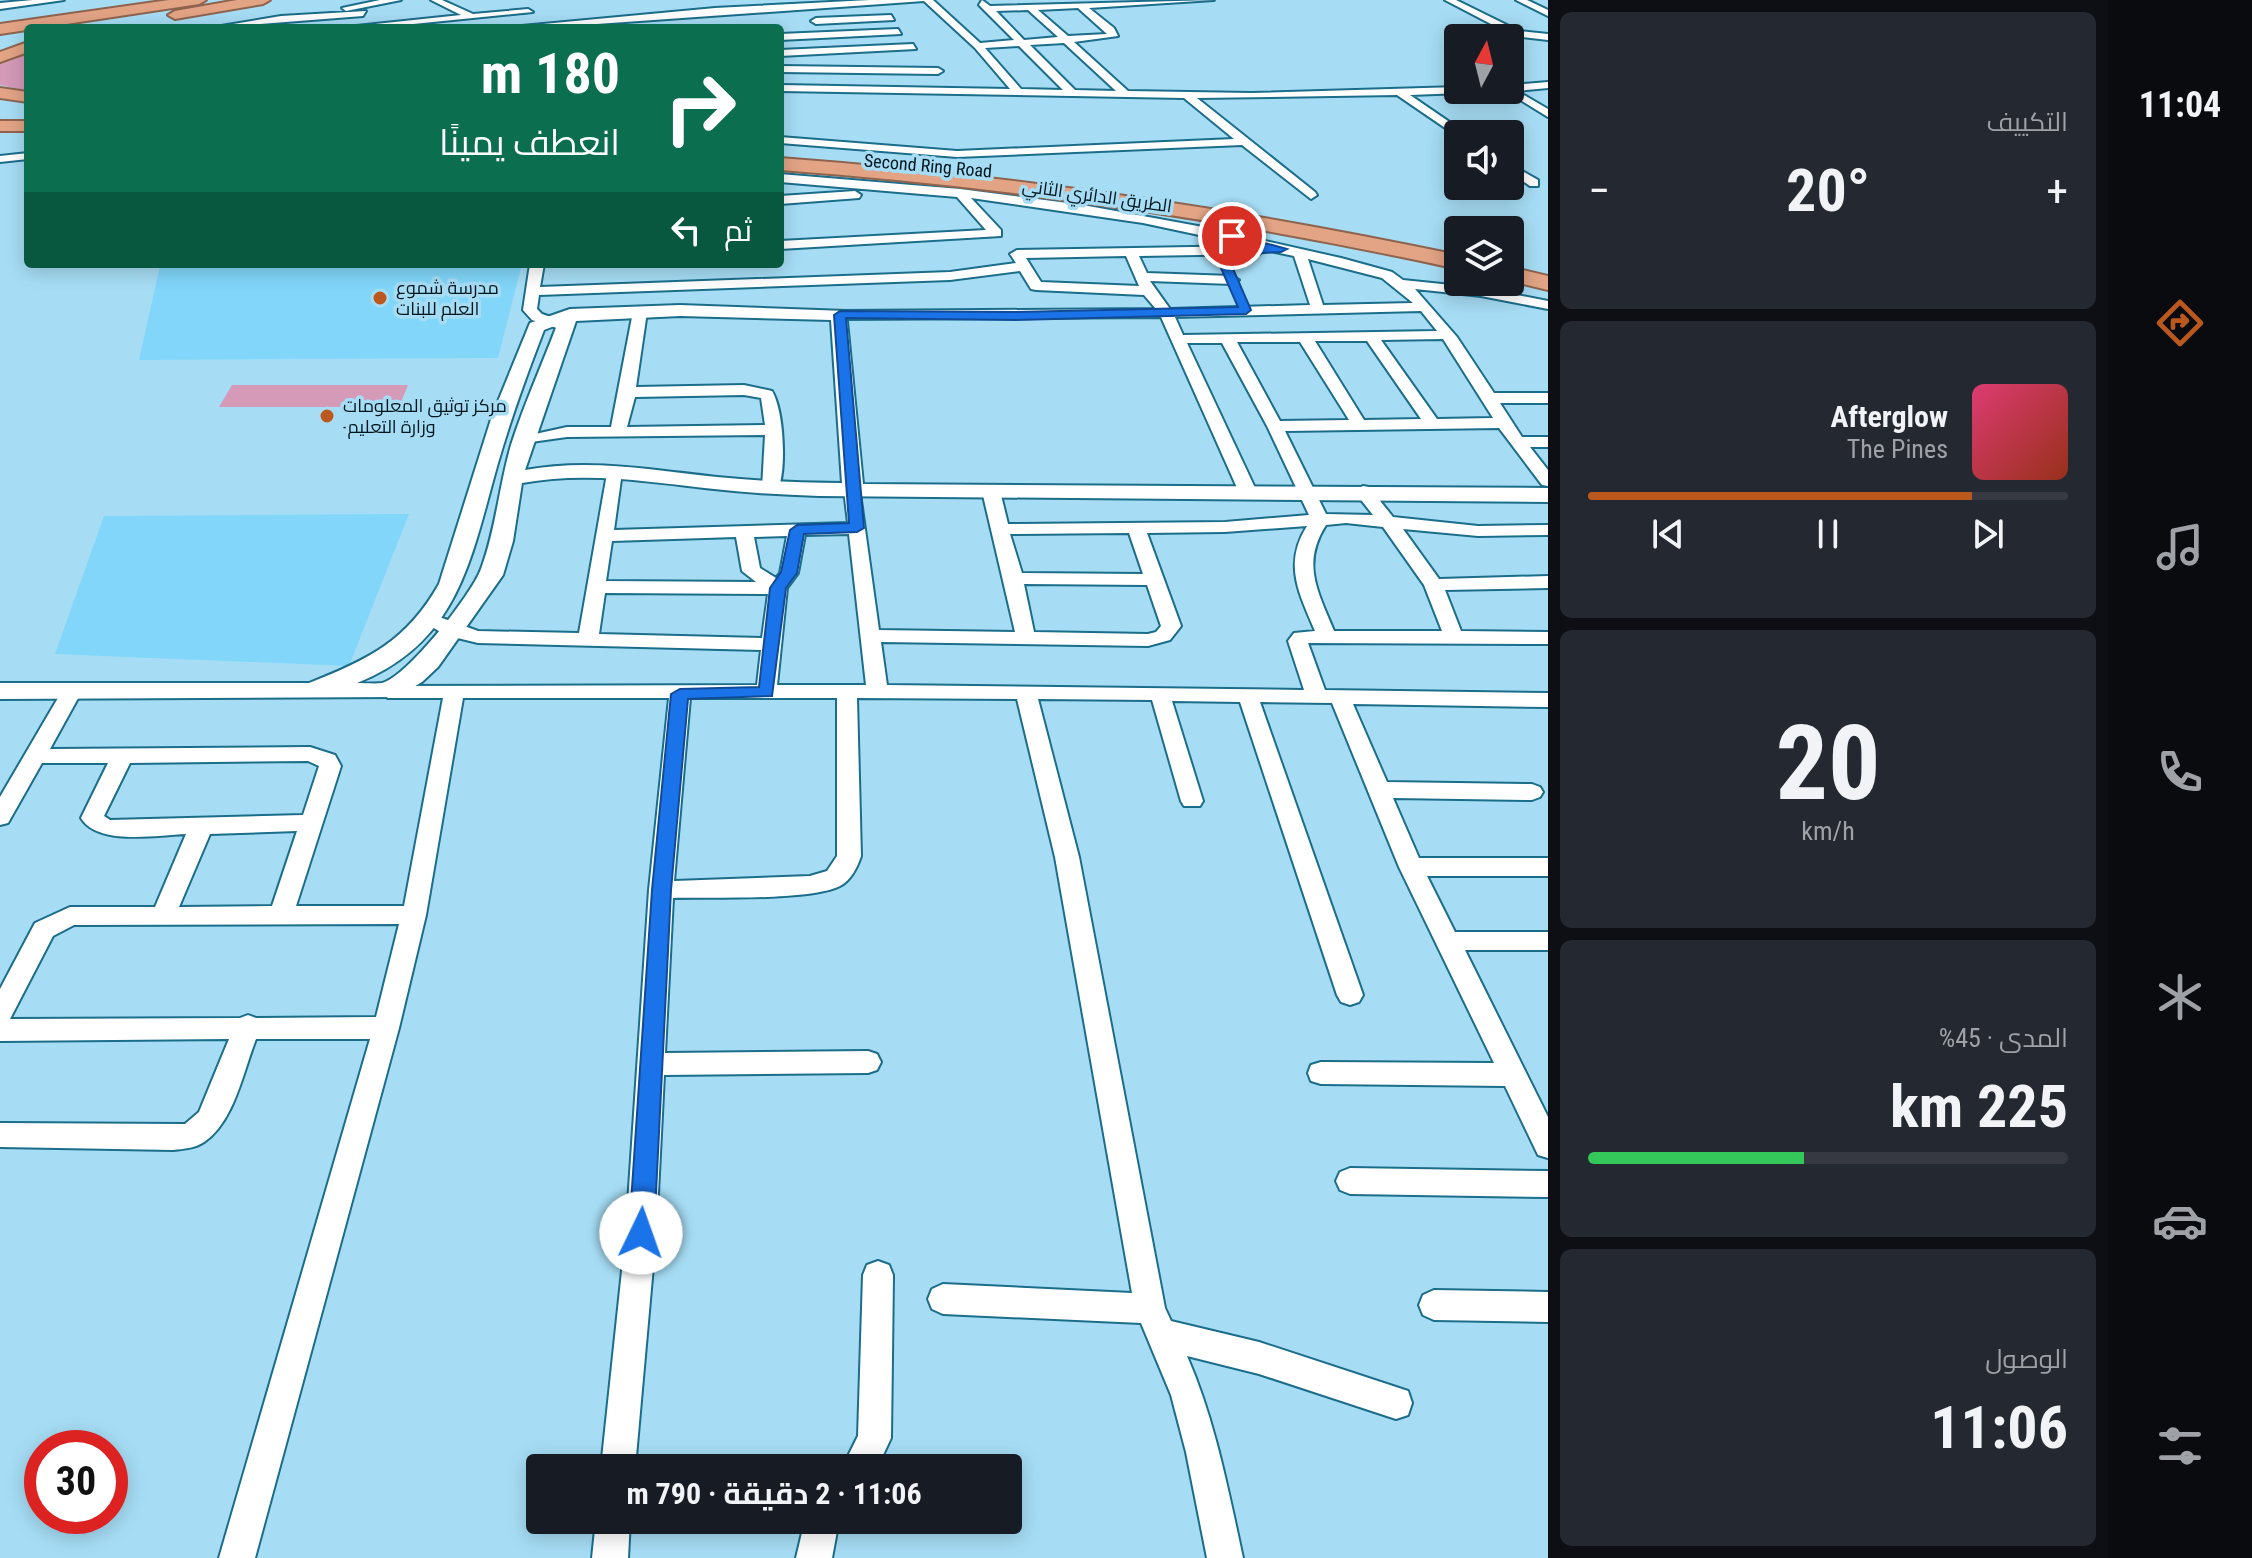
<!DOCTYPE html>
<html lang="ar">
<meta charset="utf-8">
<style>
body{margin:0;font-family:"Roboto Condensed",Cairo,sans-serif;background:#242831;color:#f1f3f6;direction:rtl;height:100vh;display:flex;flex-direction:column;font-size:30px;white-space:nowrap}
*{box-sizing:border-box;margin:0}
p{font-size:26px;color:#9ea1a6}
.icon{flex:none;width:44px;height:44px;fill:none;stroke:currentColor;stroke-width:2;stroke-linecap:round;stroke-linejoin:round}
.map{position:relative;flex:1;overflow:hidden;direction:ltr}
.sheet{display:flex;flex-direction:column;gap:12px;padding:12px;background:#0d0f14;width:560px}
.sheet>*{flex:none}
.guide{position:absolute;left:24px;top:24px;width:760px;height:244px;border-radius:8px;box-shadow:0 4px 20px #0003;direction:rtl;background:#0b6e4f;color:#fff;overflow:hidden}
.needle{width:52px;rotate:7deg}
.controls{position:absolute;left:1444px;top:24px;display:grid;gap:16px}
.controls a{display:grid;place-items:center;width:80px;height:80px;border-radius:8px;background:#171b24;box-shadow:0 4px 20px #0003;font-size:40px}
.speed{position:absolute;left:24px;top:1430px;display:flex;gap:16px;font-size:40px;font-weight:700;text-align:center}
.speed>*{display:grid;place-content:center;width:104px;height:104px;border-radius:50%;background:#171b24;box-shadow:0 4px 20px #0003;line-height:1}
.speed .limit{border:12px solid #d22;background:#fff;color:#111}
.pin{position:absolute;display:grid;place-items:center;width:68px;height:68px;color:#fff;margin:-34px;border:4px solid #fff;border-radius:50%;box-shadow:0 2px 8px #0007}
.me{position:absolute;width:88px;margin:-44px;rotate:3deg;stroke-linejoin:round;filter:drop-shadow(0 0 6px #0008)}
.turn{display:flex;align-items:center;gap:28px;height:168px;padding:0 32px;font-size:36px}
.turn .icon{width:104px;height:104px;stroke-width:2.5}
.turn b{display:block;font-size:56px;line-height:68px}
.then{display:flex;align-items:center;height:76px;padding:0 32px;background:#0003;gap:16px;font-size:30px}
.big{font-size:60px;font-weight:700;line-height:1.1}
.sheet .tile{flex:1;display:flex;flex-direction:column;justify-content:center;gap:12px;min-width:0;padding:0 28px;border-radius:12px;background:#242831}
.sheet .dial{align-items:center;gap:0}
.dial b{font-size:104px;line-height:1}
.song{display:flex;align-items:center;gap:24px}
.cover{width:96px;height:96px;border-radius:12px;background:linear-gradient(135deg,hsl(340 70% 55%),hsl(10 70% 35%))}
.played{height:8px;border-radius:4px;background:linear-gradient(90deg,#ba581d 80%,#363941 80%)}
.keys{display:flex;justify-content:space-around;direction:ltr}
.heat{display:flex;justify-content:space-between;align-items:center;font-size:44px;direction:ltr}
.charge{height:12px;border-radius:6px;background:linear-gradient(90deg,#34c759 45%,#363941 0)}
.trip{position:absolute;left:526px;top:1454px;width:496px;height:80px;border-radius:8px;background:#171b24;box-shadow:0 4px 20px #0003;font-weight:700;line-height:80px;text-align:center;direction:rtl}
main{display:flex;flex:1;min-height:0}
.menu{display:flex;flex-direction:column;width:144px;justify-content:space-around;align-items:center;background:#090b0e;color:#9ea1a6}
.menu .icon{width:56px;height:56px}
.menu .active{color:#ba581d}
.menu b{font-size:36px;color:#f1f3f6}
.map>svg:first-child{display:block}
</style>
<main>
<nav class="menu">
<b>11:04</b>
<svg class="icon active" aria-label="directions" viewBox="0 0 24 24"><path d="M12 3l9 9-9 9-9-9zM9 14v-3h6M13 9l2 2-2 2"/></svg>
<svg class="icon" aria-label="music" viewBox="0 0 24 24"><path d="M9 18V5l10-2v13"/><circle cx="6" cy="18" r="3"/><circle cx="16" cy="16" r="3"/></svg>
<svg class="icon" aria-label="phone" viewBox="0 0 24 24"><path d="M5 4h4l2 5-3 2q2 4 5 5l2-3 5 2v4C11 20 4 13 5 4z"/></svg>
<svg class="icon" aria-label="climate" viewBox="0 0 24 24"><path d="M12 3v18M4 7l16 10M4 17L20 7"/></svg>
<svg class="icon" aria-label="car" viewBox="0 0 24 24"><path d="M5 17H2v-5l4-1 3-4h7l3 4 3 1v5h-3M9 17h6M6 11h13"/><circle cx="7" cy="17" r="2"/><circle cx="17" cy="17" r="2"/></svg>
<svg class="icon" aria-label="filters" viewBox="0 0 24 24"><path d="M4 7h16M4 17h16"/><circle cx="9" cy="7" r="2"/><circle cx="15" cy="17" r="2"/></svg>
</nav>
<section class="sheet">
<div class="tile"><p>التكييف</p>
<div class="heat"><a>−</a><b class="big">20°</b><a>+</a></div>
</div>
<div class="tile">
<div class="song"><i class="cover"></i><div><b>Afterglow</b><p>The Pines</p></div></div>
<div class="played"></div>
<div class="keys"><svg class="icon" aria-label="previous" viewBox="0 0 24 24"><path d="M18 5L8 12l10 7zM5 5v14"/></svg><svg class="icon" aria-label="pause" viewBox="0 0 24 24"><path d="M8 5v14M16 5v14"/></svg><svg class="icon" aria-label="next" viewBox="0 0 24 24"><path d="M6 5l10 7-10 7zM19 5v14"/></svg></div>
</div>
<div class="tile dial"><b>20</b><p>km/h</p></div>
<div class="tile"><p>المدى · 45%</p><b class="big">225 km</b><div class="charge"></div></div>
<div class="tile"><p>الوصول</p><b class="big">11:06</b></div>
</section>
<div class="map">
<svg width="1548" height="1558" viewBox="0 0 1548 1558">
<rect width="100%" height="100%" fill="#a6ddf5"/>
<path fill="#81d6f9" d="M194,264H522L498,358L139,360L160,266Z
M409,514L349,666L55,654L104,516Z"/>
<path fill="#d49ab8" d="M28,50V91L0,85V63Z
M232,385H408L399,407H219Z"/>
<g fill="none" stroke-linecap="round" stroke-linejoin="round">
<defs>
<path id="minor" d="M33,0H64L0,9V3Z
M380,0H401L346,11L342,8Z
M431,0H442L473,14L528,9L533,12L374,28H337L461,15Z
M870,0H933L980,43L1014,40L979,5L982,0L990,6L1214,0L1089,8L1114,28L1118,36L1074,42L1128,91L1251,93L1458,87V90H1468L1463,93L1410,95L1467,134L1457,136L1397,95L1197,98L1315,192L1317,195L1311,199L1242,145L957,157L780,143V137L957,151L1234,139L1184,98L780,91V85L1010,89L975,48L924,1L540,28H501L715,8ZM1078,8L1107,34L1068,36L1038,10ZM1028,10L1058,37L1024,40L996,11ZM1064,43L1116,91L1075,90L1030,45ZM1019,46L1063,90L1021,89L985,48Z
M1445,0H1456L1519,31L1548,34V40L1514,36Z
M1516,0H1527L1548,10V16Z
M366,11L363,16L209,28L281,16Z
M891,15L894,20L816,24L811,21L816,18Z
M898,29L901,34L780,40V34Z
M913,44L916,49L780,56V50Z
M780,66L938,68L943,71L938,74L780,72Z
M1548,82V88L1517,91L1548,109V117L1504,90H1510V85Z
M28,153V159L0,162V156Z
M1510,164L1538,180V186H1530L1510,172Z
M780,174L960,189L1083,205L1203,227L1341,258L1392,272L1403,280L1481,288L1548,301V309L1481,296L1415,289L1457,337L1494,393H1548V403H1500L1522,437H1548V447H1530L1548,470V486L1542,485L1499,428L1285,431L1326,514L1373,515L1354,491L1363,486L1369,487L1393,517L1478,526L1548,525V535L1478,536L1403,529L1439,579L1548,576V588L1445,590L1461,631L1548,632V644L1308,643L1325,690L1548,693V707L1353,704L1387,782L1532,784L1540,787L1543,792L1540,797L1532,800L1393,798L1419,858H1548V876H1427L1455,932H1548V950H1465L1548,1117V1158L1538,1155L1505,1086L1321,1084L1311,1081L1308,1073L1311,1065L1321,1062L1494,1063L1399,867L1332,703L1260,702L1363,995L1359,1002L1350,1005L1341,1002L1337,995L1240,702L1172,701L1203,801L1200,806H1184L1181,801L1152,700L1038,699L1079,857L1165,1308L1171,1321L1259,1342L1396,1387L1408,1391L1412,1403L1408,1415L1396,1419L1259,1374L1187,1356C1215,1420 1228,1489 1243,1558H1207L1186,1452L1171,1395L1141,1323L943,1314L932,1309L928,1299L932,1289L943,1284L1132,1293L1055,857L1017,699L857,698L861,856C857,868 851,880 840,886C810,901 711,897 673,898L665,1053L868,1051L877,1054L881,1062L877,1070L868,1073L664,1075L656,1233L635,1468H601L626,1233L649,890L669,698H463L426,915L399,1028L255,1558H219L370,1039H256C243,1072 234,1122 204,1142C195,1148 184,1149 173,1150L0,1147V1123L185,1124L199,1112L229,1039L0,1041V989L35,923L70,907H155L186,834C157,835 98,846 81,818L108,763H42L8,823L0,825V797L65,686L72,684L82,691L50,749L310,747L335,755L341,766L296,906H404L443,698H388L378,691L381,686L757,685L761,650L478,643L445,635L421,620L431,614L478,631L579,633L608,468H620L622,472L614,530L848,523L844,490L853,485L859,486L879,630L1015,632L982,491L985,487H997L1000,491L1008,524L1225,522L1309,515L1267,426L1222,343H1187L1256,490L1247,495L1238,490L1161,317L840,319L833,315L840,311L1156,309L1144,295L1036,290L1031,289L1020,271L950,280L539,295L537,309L542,314L568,323L570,326L563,330L532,320L523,310L530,264H544L540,287L950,272L1016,263L1010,254L1017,250L1251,246L1143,223L971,198L1001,230V236L780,249V241L986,230L957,197L780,182ZM1265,250L1294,256L1310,305L1170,309L1150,281L1232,284L1239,280L1232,276L1147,273L1139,256L1259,254ZM1126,256L1139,286L1041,282L1026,258ZM1308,259L1382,278L1413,303L1323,305ZM1421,311L1437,331L1183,335L1175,317ZM1443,339L1493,418L1437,419L1381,340ZM1315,341H1367L1421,419L1364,420ZM1237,342H1300L1349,420L1280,421ZM1346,523L1383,527L1424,585L1442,631H1334C1318,592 1301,564 1326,525ZM1307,526C1283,564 1299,593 1315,631L1294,633L1288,641L1304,690L887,685L881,642L1148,646L1170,640L1181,626L1147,533L1225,532ZM1129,533L1143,574L1022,573L1010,534ZM849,534L866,685H777L787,588L798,573L805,535ZM787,536L780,573L776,578L760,568L754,537ZM736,537L742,571L756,582L606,581L612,541ZM1024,584L1147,585L1161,626L1156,632L1148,634L1034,632ZM605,593L768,594L762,638L599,634ZM690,698H837V856L827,871L810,876L674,881ZM308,761L319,766L303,815L110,820L104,816L130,763ZM297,831L272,906L179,907L210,834ZM399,924L376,1017L256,1018L248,1015L240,1018L10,1019L53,936L74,925Z
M855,191L861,195L859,198L780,204V196Z
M640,308L647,312L636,387L744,385L772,391C784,411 787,471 777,492H765L762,488L765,435L567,437L517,444V438L567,427H611L633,312ZM744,395L761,398L765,425L627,427L635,397Z
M1350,1168L1548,1171V1197L1350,1194L1340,1190L1336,1181L1340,1172Z
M878,1261L889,1265L893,1275L891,1438L877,1468H842L858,1436L863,1275L867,1265Z
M1434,1290L1548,1292V1322L1434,1320L1423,1315L1419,1305L1423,1295Z
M596,1520H630L628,1558H592Z
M805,1520H839L832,1558H796Z"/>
<path id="tertiary" d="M680,305L846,311L863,484L1548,488V502L819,496C784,495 749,493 714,489C650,482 586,471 522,483L513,541L503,575L438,667L422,682L397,697L0,699V683H309C368,660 407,641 439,584L492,416L530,323L570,309ZM680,316L831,320L842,483C800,483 759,481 717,477C653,470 589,458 525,470L576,321ZM557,325C542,365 524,404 511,445C499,486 496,529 481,569C472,594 407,677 382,683C375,684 365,683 357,683C460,642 471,557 498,463C511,418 527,374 544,330Z"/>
<path id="trunk" d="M169,0H206L199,4L0,34V24Z
M237,0H270L263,4L175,19L168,15L175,11Z
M28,42V52L0,62V52Z
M0,88L28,92V102L0,98Z
M0,121H28V131H0Z
M780,158C1009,175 1234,208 1458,255V269C1234,220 1009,187 780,170Z
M1510,267L1548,276V290L1510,281Z"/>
</defs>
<use href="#minor" stroke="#1b6d8a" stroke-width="4"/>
<use href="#tertiary" stroke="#1b6d8a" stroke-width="4"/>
<use href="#trunk" stroke="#8f644e" stroke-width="4"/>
<use href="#minor" fill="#fff" fill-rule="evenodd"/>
<use href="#tertiary" fill="#fff" fill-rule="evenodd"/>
<use href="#trunk" fill="#e3a486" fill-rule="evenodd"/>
</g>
<path fill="#1a73e8" stroke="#114b97" stroke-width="2" d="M1228,233L1287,249L1281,252L1227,255L1251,310L1246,314L1015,320L846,318L864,528L857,532L804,534L797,573L786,588L772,696L688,699L671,890L654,1233L650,1241L641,1245L633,1241L629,1233L652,890L671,694L680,689L759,687L770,588L781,572L790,530L797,525L849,523L834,315L840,311L1015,312L1238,307L1214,252L1220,248L1260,247L1228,238Z"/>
<g fill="#ba581d" stroke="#a6ddf5" stroke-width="3">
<circle cx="380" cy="298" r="8"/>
<circle cx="327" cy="416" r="8"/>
</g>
<g text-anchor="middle" stroke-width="7" stroke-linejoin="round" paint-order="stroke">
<g font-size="18" fill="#01151d" stroke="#a6ddf5">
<text transform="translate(928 166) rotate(5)" y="6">Second Ring Road</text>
<text transform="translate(1097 196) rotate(8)" y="6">الطريق الدائري الثاني</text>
</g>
<g font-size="18" fill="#01151d" stroke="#a6ddf5" text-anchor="start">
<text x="396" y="294">مدرسة شموع<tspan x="396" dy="21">العلم للبنات</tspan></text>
<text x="343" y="412">مركز توثيق المعلومات<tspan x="343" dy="21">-وزارة التعليم</tspan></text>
</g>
</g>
</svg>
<div class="controls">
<a><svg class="needle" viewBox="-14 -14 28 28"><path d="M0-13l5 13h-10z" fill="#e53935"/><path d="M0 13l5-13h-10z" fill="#9ea1a6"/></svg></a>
<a><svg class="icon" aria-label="sound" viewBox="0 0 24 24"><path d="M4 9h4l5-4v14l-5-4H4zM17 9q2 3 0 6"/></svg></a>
<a><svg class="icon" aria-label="layers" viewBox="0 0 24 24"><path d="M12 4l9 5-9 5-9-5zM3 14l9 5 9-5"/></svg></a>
</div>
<div class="speed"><div class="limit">30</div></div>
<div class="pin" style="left:1232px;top:236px;background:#d93025"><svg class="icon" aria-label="arrive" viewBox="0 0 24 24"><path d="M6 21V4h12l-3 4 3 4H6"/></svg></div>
<svg class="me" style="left:641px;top:1233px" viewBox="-20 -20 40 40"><circle r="19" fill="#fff"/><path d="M0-13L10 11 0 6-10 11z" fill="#1a73e8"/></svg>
<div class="trip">11:06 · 2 دقيقة · 790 m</div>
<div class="guide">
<div class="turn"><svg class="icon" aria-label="right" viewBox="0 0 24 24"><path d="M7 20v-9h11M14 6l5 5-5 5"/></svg><div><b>180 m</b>انعطف يمينًا</div></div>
<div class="then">ثم<svg class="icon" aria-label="left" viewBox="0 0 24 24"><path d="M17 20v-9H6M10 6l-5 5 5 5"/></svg></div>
</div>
</div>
</main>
